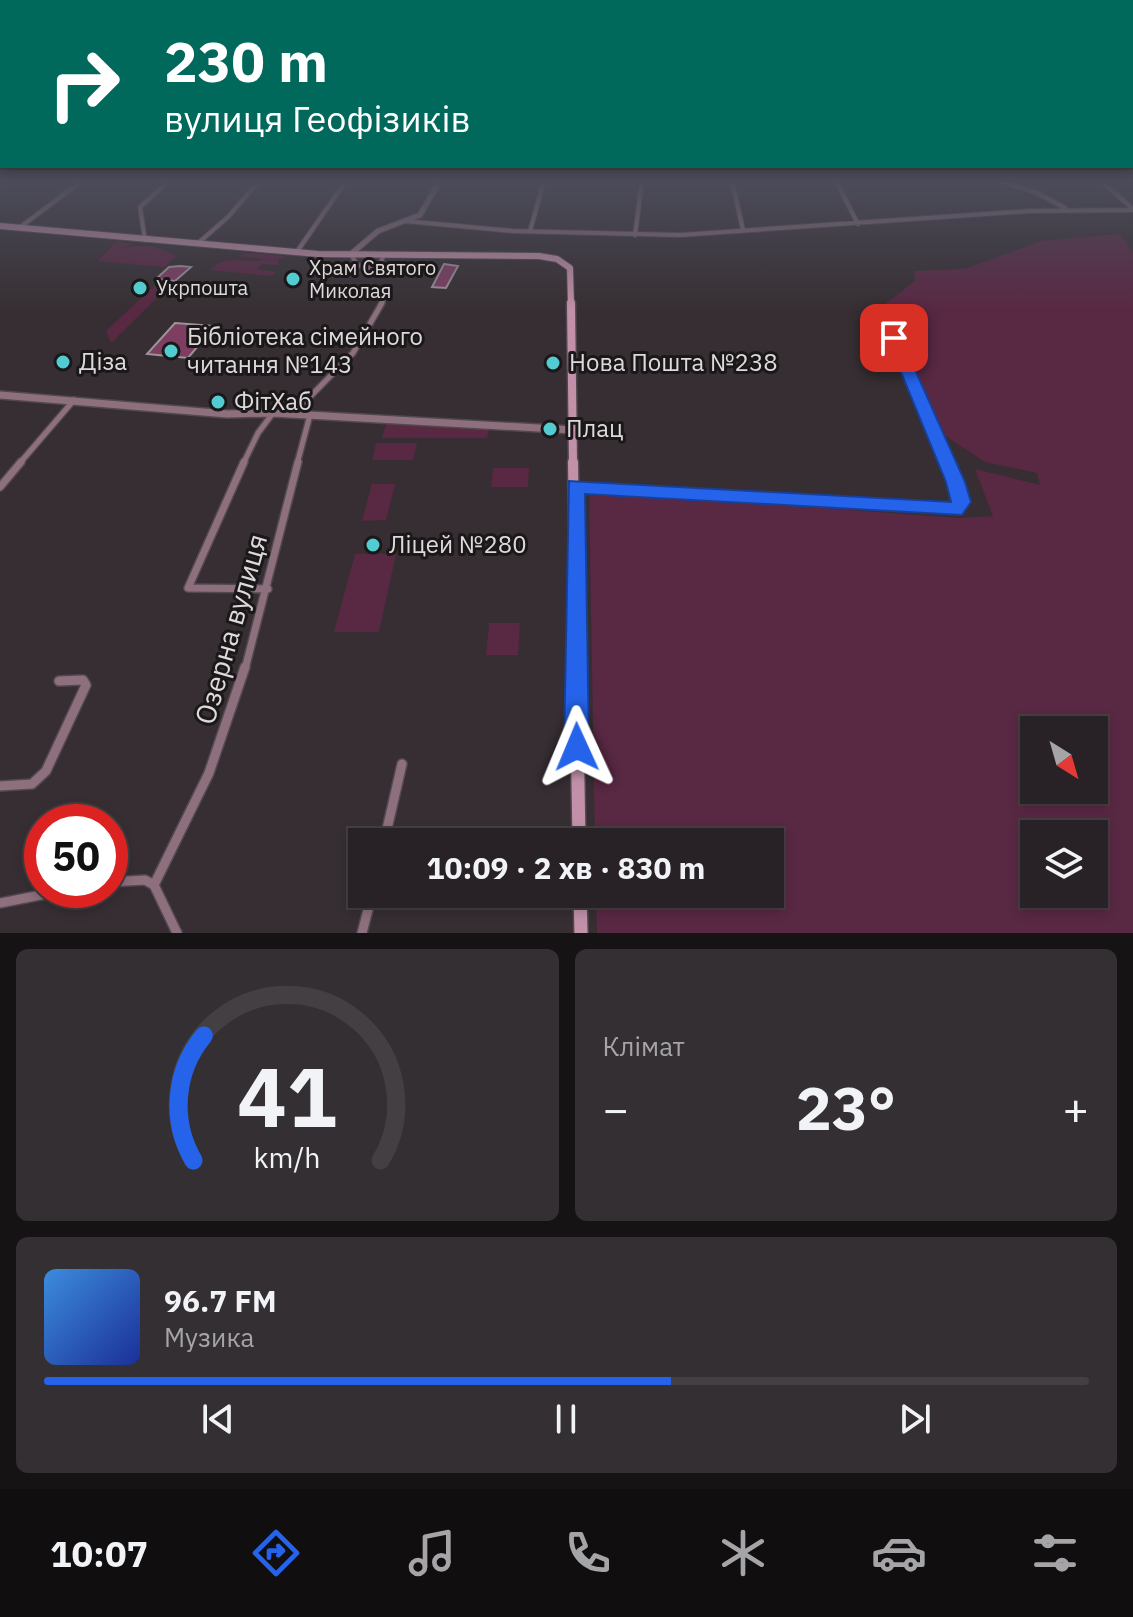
<!DOCTYPE html>
<html lang="uk">
<meta charset="utf-8">
<style>
body{margin:0;font-family:"IBM Plex Sans",sans-serif;background:#342f32;color:#f1f3f6;height:100vh;display:flex;flex-direction:column;font-size:30px;white-space:nowrap}
*{box-sizing:border-box;margin:0}
p{font-size:26px;color:#a5a4a7}
.icon{flex:none;width:44px;height:44px;fill:none;stroke:currentColor;stroke-width:2;stroke-linecap:round;stroke-linejoin:round}
.map{position:relative;height:933px;overflow:hidden}
.drawer{display:flex;flex-direction:column;gap:16px;padding:16px;background:#161315;flex:1}
.drawer>*{flex:none}
.top-card{position:absolute;left:0px;top:0px;width:1134px;height:168px;box-shadow:0 4px 12px #0003,0 0 0 2px #443f43;background:#00695c;color:#fff;overflow:hidden}
.needle{width:52px;rotate:143deg}
.controls{position:absolute;left:1020px;top:716px;display:grid;gap:16px}
.controls a{display:grid;place-items:center;width:88px;height:88px;border-radius:0px;background:#282226;box-shadow:0 4px 12px #0003,0 0 0 2px #443f43;font-size:40px}
.speed{position:absolute;left:24px;top:804px;display:flex;gap:16px;font-size:40px;font-weight:700;text-align:center}
.speed>*{display:grid;place-content:center;width:104px;height:104px;border-radius:50%;background:#282226;box-shadow:0 4px 12px #0003,0 0 0 2px #443f43;line-height:1}
.speed .limit{border:12px solid #d22;background:#fff;color:#111}
.pin{position:absolute;display:grid;place-items:center;width:68px;height:68px;color:#fff;margin:-34px;border-radius:16px;box-shadow:0 4px 12px #0006}
.me{position:absolute;width:88px;margin:-44px;rotate:359deg;stroke-linejoin:round;filter:drop-shadow(0 0 6px #0008)}
.turn{display:flex;align-items:center;gap:28px;height:168px;padding:0 32px;font-size:36px}
.turn .icon{width:104px;height:104px;stroke-width:2.5}
.turn b{display:block;font-size:56px;line-height:68px}
.big{font-size:60px;font-weight:800;line-height:1.1}
.drawer .widget{flex:1;display:flex;flex-direction:column;justify-content:center;gap:12px;min-width:0;padding:0 28px;border-radius:12px;background:#342f32}
.drawer .dial{align-items:center;gap:0}
.dial svg{height:208px;overflow:visible;fill:none;stroke:#443f43;stroke-width:7;stroke-linecap:round;text-anchor:middle}
.dial text{fill:#f1f3f6;stroke:none}
.song{display:flex;align-items:center;gap:24px}
.cover{width:96px;height:96px;border-radius:12px;background:linear-gradient(135deg,hsl(210 70% 55%),hsl(230 70% 35%))}
.played{height:8px;border-radius:4px;background:linear-gradient(90deg,#2563eb 60%,#443f43 60%)}
.keys{display:flex;justify-content:space-around;direction:ltr}
.heat{display:flex;justify-content:space-between;align-items:center;font-size:44px;direction:ltr}
.drawer .tiles{flex:1;display:grid;gap:16px;grid-template-columns:1fr 1fr}
.widget:last-child{grid-column:span 2}
.trip{position:absolute;left:348px;top:828px;width:436px;height:80px;border-radius:0px;background:#282226;box-shadow:0 4px 12px #0003,0 0 0 2px #443f43;font-weight:800;line-height:80px;text-align:center}
.tab-bar{display:flex;height:128px;justify-content:space-around;align-items:center;background:#100e0f;color:#a5a4a7}
.tab-bar .icon{width:56px;height:56px}
.tab-bar .current{color:#2563eb}
.tab-bar b{font-size:36px;color:#f1f3f6}
.map>svg:first-child{display:block}
</style>
<div class="map">
<svg width="1133" height="933" viewBox="0 0 1133 933">
<rect width="100%" height="100%" fill="#362e32"/>
<path fill="#592843" fill-rule="evenodd" d="M1120,234L1133,252V933H597L596,894H770V842H595L589,491L959,518L993,516L975,469L1040,485L1037,473L985,462L941,433L885,304L915,281L914,271L965,269L1041,241ZM1034,730H1094V790H1034ZM1034,834H1094V894H1034Z
M116,242L134,244L116,249C139,245 156,242 176,257L164,267L98,261Z
M247,253L285,256L278,259V265L262,264L257,269L276,272L272,276L210,270C228,251 247,266 267,259L237,256Z
M164,284L168,287L111,343L106,331L154,286Z
M387,421L490,427L487,438H382Z
M376,443H417L413,460H372Z
M493,468H529L528,487H491Z
M372,484H395L386,520L362,521Z
M355,554H396L379,632H334Z
M489,623H520L518,655H486Z"/>
<path fill="#7e3e61" stroke="#9c9397" stroke-width="2" d="M444,264L458,266L446,288L432,287Z
M169,267L180,266L191,267L175,281L156,279Z
M175,323L215,326L191,346H198L188,358L147,354Z"/>
<g fill="none" stroke-linecap="round" stroke-linejoin="round">
<defs>
<path id="minor-far3" d="M732,181L743,230
M836,181L858,224
M998,181L1035,192L1065,208
M1101,181L1133,209
M405,221L513,231L680,235L1029,211L1133,210
M19,228L82,181
M530,231L544,181
M635,235L642,181
M145,240L140,207L169,181
M197,244L228,217L259,181
M296,253L346,181
M351,254L357,265L378,270
M382,273L378,270L384,254
M380,305L384,299"/>
<path id="minor-far2" d="M882,309L948,464
M293,414L353,353L382,303
M19,464L74,400
M243,464L258,433L273,413
M297,464L310,415"/>
<path id="minor-far1" d="M244,462L188,588L268,589
M0,487L21,462
M576,487L956,510L961,502L948,462
M245,669L298,462"/>
<path id="minor" d="M0,786L32,784L46,771L86,685L83,680L59,681
M384,842L402,764
M110,882L145,880L154,885
M0,903L66,890
M177,933L154,885L209,773L245,667
M362,933L372,894"/>
<path id="tertiary-far1" d="M351,254L378,231L420,215L440,181"/>
<path id="tertiary" d="M0,395L227,414L273,413L573,430"/>
<path id="secondary-far3" d="M0,226L318,254L539,256L557,259L570,268L571,305"/>
<path id="secondary-far2" d="M571,303L573,464"/>
<path id="secondary-far1" d="M573,462L576,669"/>
<path id="secondary" d="M576,667L579,842
M580,894L581,933"/>
</defs>
<use href="#minor-far3" stroke="#51494d" stroke-width="6"/>
<use href="#minor-far2" stroke="#51494d" stroke-width="8"/>
<use href="#minor-far1" stroke="#51494d" stroke-width="10"/>
<use href="#minor" stroke="#51494d" stroke-width="12"/>
<use href="#tertiary-far1" stroke="#51494d" stroke-width="7"/>
<use href="#tertiary" stroke="#51494d" stroke-width="10"/>
<use href="#secondary-far3" stroke="#51494d" stroke-width="8"/>
<use href="#secondary-far2" stroke="#51494d" stroke-width="11"/>
<use href="#secondary-far1" stroke="#51494d" stroke-width="13"/>
<use href="#secondary" stroke="#51494d" stroke-width="16"/>
<use href="#minor-far3" stroke="#8e6f7e" stroke-width="4"/>
<use href="#minor-far2" stroke="#8e6f7e" stroke-width="5"/>
<use href="#minor-far1" stroke="#8e6f7e" stroke-width="7"/>
<use href="#minor" stroke="#8e6f7e" stroke-width="9"/>
<use href="#tertiary-far1" stroke="#8e6f7e" stroke-width="5"/>
<use href="#tertiary" stroke="#8e6f7e" stroke-width="7"/>
<use href="#secondary-far3" stroke="#c291a9" stroke-width="6"/>
<use href="#secondary-far2" stroke="#c291a9" stroke-width="8"/>
<use href="#secondary-far1" stroke="#c291a9" stroke-width="10"/>
<use href="#secondary" stroke="#c291a9" stroke-width="13"/>
</g>
<linearGradient id="sky" x2="0" y2="1"><stop stop-color="#1e191c"/><stop offset="0.58" stop-color="#4c4c5a"/><stop offset="1" stop-color="#4c4c5a" stop-opacity="0"/></linearGradient>
<rect width="1133" height="312" fill="url(#sky)"/>
<path fill="#2563eb" stroke="#184099" stroke-width="2" d="M894,333L901,338L965,482L971,502L962,515L585,494L589,747L586,756L577,759L568,756L564,747L569,481L951,502L946,482L887,338Z"/>
<g fill="#52ccd0" stroke="#1b1819" stroke-width="3">
<circle cx="293" cy="279" r="8"/>
<circle cx="140" cy="288" r="8"/>
<circle cx="171" cy="351" r="8"/>
<circle cx="63" cy="362" r="8"/>
<circle cx="553" cy="363" r="8"/>
<circle cx="218" cy="402" r="8"/>
<circle cx="550" cy="429" r="8"/>
<circle cx="373" cy="545" r="8"/>
</g>
<g text-anchor="middle" stroke-width="6" stroke-linejoin="round" paint-order="stroke">
<g font-size="20" fill="#ded9db" stroke="#1b1819" text-anchor="start">
<text x="309" y="275">Храм Святого<tspan x="309" dy="23">Миколая</tspan></text>
<text x="156" y="295">Укрпошта</text>
</g>
<g font-size="24" fill="#ded9db" stroke="#1b1819" text-anchor="start">
<text x="187" y="345">Бібліотека сімейного<tspan x="187" dy="28">читання №143</tspan></text>
<text x="79" y="370">Діза</text>
<text x="569" y="371">Нова Пошта №238</text>
<text x="234" y="410">ФітХаб</text>
<text x="566" y="437">Плац</text>
<text x="389" y="553">Ліцей №280</text>
</g>
<g font-size="28" fill="#ded9db" stroke="#1b1819">
<text transform="translate(231 629) rotate(-74)" y="10">Озерна вулиця</text>
</g>
</g>
</svg>
<div class="controls">
<a><svg class="needle" viewBox="-14 -14 28 28"><path d="M0-13l5 13h-10z" fill="#e53935"/><path d="M0 13l5-13h-10z" fill="#a5a4a7"/></svg></a>
<a><svg class="icon" aria-label="layers" viewBox="0 0 24 24"><path d="M12 4l9 5-9 5-9-5zM3 14l9 5 9-5"/></svg></a>
</div>
<div class="speed"><div class="limit">50</div></div>
<div class="pin" style="left:894px;top:338px;background:#d93025"><svg class="icon" aria-label="arrive" viewBox="0 0 24 24"><path d="M6 21V4h12l-3 4 3 4H6"/></svg></div>
<svg class="me" style="left:577px;top:747px" viewBox="-20 -20 40 40"><path d="M0-17L14 15 0 8-14 15z" fill="#2563eb" stroke="#fff" stroke-width="4"/></svg>
<div class="trip">10:09 · 2 хв · 830 m</div>
<div class="top-card">
<div class="turn"><svg class="icon" aria-label="right" viewBox="0 0 24 24"><path d="M7 20v-9h11M14 6l5 5-5 5"/></svg><div><b>230 m</b>вулиця Геофізиків</div></div>
</div>
</div>
<section class="drawer">
<div class="tiles">
<div class="widget dial"><svg viewBox="0 0 100 80">
<path d="M14 69A42 42 0 1 1 86 69"/>
<path d="M14 69A42 42 0 0 1 18 21" stroke="#2563eb"/>
<text x="50" y="56" font-size="32" font-weight="700">41</text>
<text x="50" y="72" font-size="11">km/h</text>
</svg></div>
<div class="widget"><p>Клімат</p>
<div class="heat"><a>−</a><b class="big">23°</b><a>+</a></div>
</div>
<div class="widget">
<div class="song"><i class="cover"></i><div><b>96.7 FM</b><p>Музика</p></div></div>
<div class="played"></div>
<div class="keys"><svg class="icon" aria-label="previous" viewBox="0 0 24 24"><path d="M18 5L8 12l10 7zM5 5v14"/></svg><svg class="icon" aria-label="pause" viewBox="0 0 24 24"><path d="M8 5v14M16 5v14"/></svg><svg class="icon" aria-label="next" viewBox="0 0 24 24"><path d="M6 5l10 7-10 7zM19 5v14"/></svg></div>
</div>
</div>
</section>
<nav class="tab-bar">
<b>10:07</b>
<svg class="icon current" aria-label="directions" viewBox="0 0 24 24"><path d="M12 3l9 9-9 9-9-9zM9 14v-3h6M13 9l2 2-2 2"/></svg>
<svg class="icon" aria-label="music" viewBox="0 0 24 24"><path d="M9 18V5l10-2v13"/><circle cx="6" cy="18" r="3"/><circle cx="16" cy="16" r="3"/></svg>
<svg class="icon" aria-label="phone" viewBox="0 0 24 24"><path d="M5 4h4l2 5-3 2q2 4 5 5l2-3 5 2v4C11 20 4 13 5 4z"/></svg>
<svg class="icon" aria-label="climate" viewBox="0 0 24 24"><path d="M12 3v18M4 7l16 10M4 17L20 7"/></svg>
<svg class="icon" aria-label="car" viewBox="0 0 24 24"><path d="M5 17H2v-5l4-1 3-4h7l3 4 3 1v5h-3M9 17h6M6 11h13"/><circle cx="7" cy="17" r="2"/><circle cx="17" cy="17" r="2"/></svg>
<svg class="icon" aria-label="filters" viewBox="0 0 24 24"><path d="M4 7h16M4 17h16"/><circle cx="9" cy="7" r="2"/><circle cx="15" cy="17" r="2"/></svg>
</nav>
